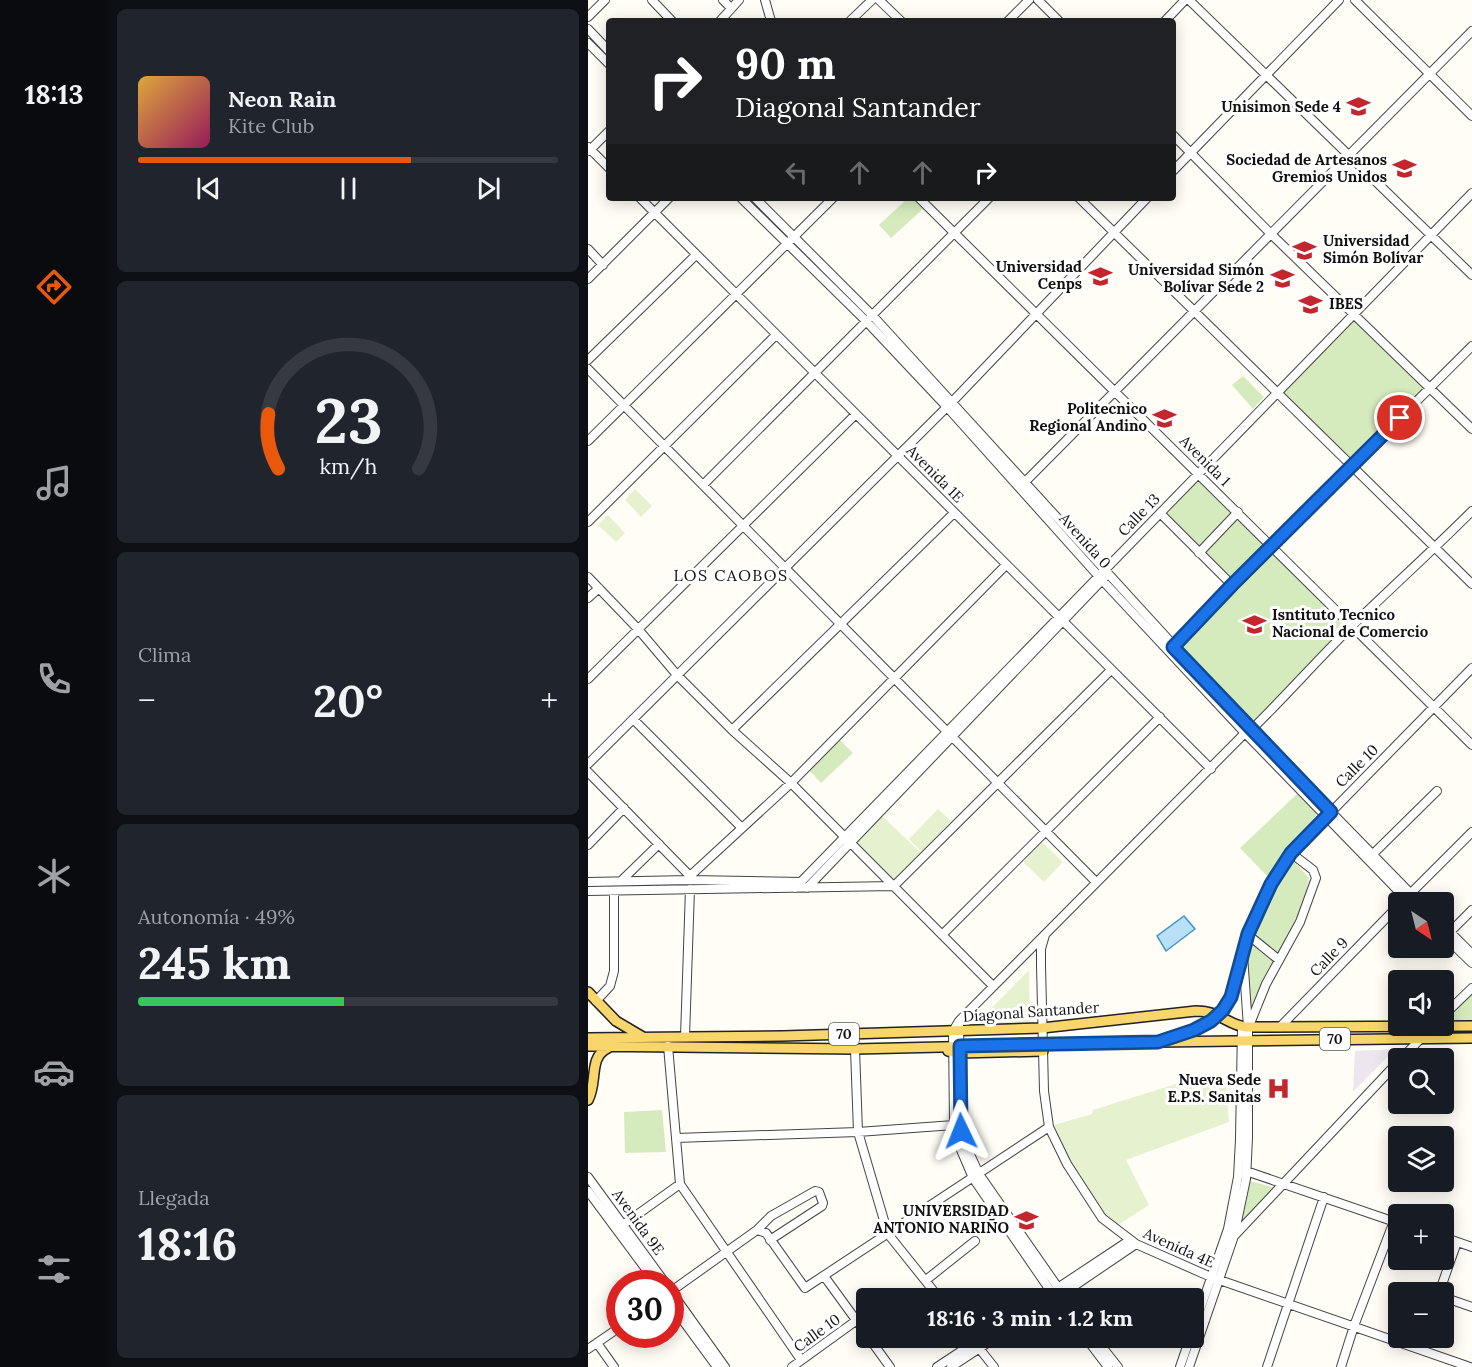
<!DOCTYPE html>
<html lang="es">
<meta charset="utf-8">
<style>
body{margin:0;font-family:Lora,serif;background:#20242c;color:#f1f3f6;height:100vh;display:flex;flex-direction:column;font-size:22px;white-space:nowrap}
*{box-sizing:border-box;margin:0}
p{font-size:20px;color:#9ea1a6}
.icon{flex:none;width:33px;height:33px;fill:none;stroke:currentColor;stroke-width:2;stroke-linecap:round;stroke-linejoin:round}
.map{position:relative;flex:1;overflow:hidden}
.side{display:flex;flex-direction:column;gap:9px;padding:9px;background:#0d0f14;width:480px}
.side>*{flex:none}
.hud{position:absolute;left:18px;top:18px;width:570px;height:183px;border-radius:6px;box-shadow:0 3px 15px #0003;background:#202124;color:#fff;overflow:hidden}
.needle{width:39px;rotate:145deg}
.tools{position:absolute;left:800px;top:892px;display:grid;gap:12px}
.tools a{display:grid;place-items:center;width:66px;height:66px;border-radius:6px;background:#171b24;box-shadow:0 3px 15px #0003;font-size:30px}
.speed{position:absolute;left:18px;top:1270px;display:flex;gap:12px;font-size:30px;font-weight:700;text-align:center}
.speed>*{display:grid;place-content:center;width:78px;height:78px;border-radius:50%;background:#171b24;box-shadow:0 3px 15px #0003;line-height:1}
.speed .limit{border:9px solid #d22;background:#fff;color:#111}
.pin{position:absolute;display:grid;place-items:center;width:51px;height:51px;color:#fff;margin:-26px;border:3px solid #fff;border-radius:50%;box-shadow:0 2px 6px #0007}
.me{position:absolute;width:66px;margin:-33px;rotate:358deg;stroke-linejoin:round;filter:drop-shadow(0 0 4px #0008)}
.turn{display:flex;align-items:center;gap:21px;height:126px;padding:0 30px;font-size:27px}
.turn .icon{width:78px;height:78px;stroke-width:2.5}
.turn b{display:block;font-size:42px;line-height:51px}
.lanes{display:flex;align-items:center;height:57px;padding:0 30px;background:#0003;justify-content:center;gap:30px;direction:ltr}
.lanes .off{opacity:.35}
.big{font-size:45px;font-weight:700;line-height:1.1}
.side .widget{flex:1;display:flex;flex-direction:column;justify-content:center;gap:9px;min-width:0;padding:0 21px;border-radius:9px;background:#20242c}
.side .dial{align-items:center;gap:0}
.dial svg{height:156px;overflow:visible;fill:none;stroke:#363941;stroke-width:7;stroke-linecap:round;text-anchor:middle}
.dial text{fill:#f1f3f6;stroke:none}
.song{display:flex;align-items:center;gap:18px}
.cover{width:72px;height:72px;border-radius:9px;background:linear-gradient(135deg,hsl(40 70% 55%),hsl(330 70% 35%))}
.played{height:6px;border-radius:3px;background:linear-gradient(90deg,#ea580c 65%,#363941 65%)}
.keys{display:flex;justify-content:space-around;direction:ltr}
.heat{display:flex;justify-content:space-between;align-items:center;font-size:33px;direction:ltr}
.charge{height:9px;border-radius:4px;background:linear-gradient(90deg,#34c759 49%,#363941 0)}
.trip{position:absolute;left:268px;top:1288px;width:348px;height:60px;border-radius:6px;background:#171b24;box-shadow:0 3px 15px #0003;font-weight:700;line-height:60px;text-align:center}
main{display:flex;flex:1;min-height:0}
.tab-bar{display:flex;flex-direction:column;width:108px;justify-content:space-around;align-items:center;background:#090b0e;color:#9ea1a6}
.tab-bar .icon{width:42px;height:42px}
.tab-bar .on{color:#ea580c}
.tab-bar b{font-size:27px;color:#f1f3f6}
.map>svg:first-child{display:block}
</style>
<main>
<nav class="tab-bar">
<b>18:13</b>
<svg class="icon on" aria-label="directions" viewBox="0 0 24 24"><path d="M12 3l9 9-9 9-9-9zM9 14v-3h6M13 9l2 2-2 2"/></svg>
<svg class="icon" aria-label="music" viewBox="0 0 24 24"><path d="M9 18V5l10-2v13"/><circle cx="6" cy="18" r="3"/><circle cx="16" cy="16" r="3"/></svg>
<svg class="icon" aria-label="phone" viewBox="0 0 24 24"><path d="M5 4h4l2 5-3 2q2 4 5 5l2-3 5 2v4C11 20 4 13 5 4z"/></svg>
<svg class="icon" aria-label="climate" viewBox="0 0 24 24"><path d="M12 3v18M4 7l16 10M4 17L20 7"/></svg>
<svg class="icon" aria-label="car" viewBox="0 0 24 24"><path d="M5 17H2v-5l4-1 3-4h7l3 4 3 1v5h-3M9 17h6M6 11h13"/><circle cx="7" cy="17" r="2"/><circle cx="17" cy="17" r="2"/></svg>
<svg class="icon" aria-label="filters" viewBox="0 0 24 24"><path d="M4 7h16M4 17h16"/><circle cx="9" cy="7" r="2"/><circle cx="15" cy="17" r="2"/></svg>
</nav>
<section class="side">
<div class="widget">
<div class="song"><i class="cover"></i><div><b>Neon Rain</b><p>Kite Club</p></div></div>
<div class="played"></div>
<div class="keys"><svg class="icon" aria-label="previous" viewBox="0 0 24 24"><path d="M18 5L8 12l10 7zM5 5v14"/></svg><svg class="icon" aria-label="pause" viewBox="0 0 24 24"><path d="M8 5v14M16 5v14"/></svg><svg class="icon" aria-label="next" viewBox="0 0 24 24"><path d="M6 5l10 7-10 7zM19 5v14"/></svg></div>
</div>
<div class="widget dial"><svg viewBox="0 0 100 80">
<path d="M14 69A42 42 0 1 1 86 69"/>
<path d="M14 69A42 42 0 0 1 9 41" stroke="#ea580c"/>
<text x="50" y="56" font-size="32" font-weight="700">23</text>
<text x="50" y="72" font-size="11">km/h</text>
</svg></div>
<div class="widget"><p>Clima</p>
<div class="heat"><a>−</a><b class="big">20°</b><a>+</a></div>
</div>
<div class="widget"><p>Autonomía · 49%</p><b class="big">245 km</b><div class="charge"></div></div>
<div class="widget"><p>Llegada</p><b class="big">18:16</b></div>
</section>
<div class="map">
<svg width="884" height="1367" viewBox="0 0 884 1367">
<rect width="100%" height="100%" fill="#fffdf5"/>
<path fill="#eee6ef" d="M807,1049L765,1092L767,1051Z"/>
<path fill="#d5ebbd" d="M320,198H324L335,209L303,238L291,225Z
M766,319L839,389L765,463L691,394Z
M655,376L676,397L665,409L644,385Z
M610,480L646,513L610,551L577,516Z
M648,516L681,548L645,584L614,552Z
M683,553L760,630L663,726L589,648Z
M250,738L265,753L233,783L220,769Z
M710,793L729,814L679,876L652,848Z
M704,859L721,878C715,912 706,928 689,957L666,936C673,906 687,884 704,859Z
M662,940L688,960L662,1014L657,976Z
M884,994V1021L864,1020L863,1016Z
M74,1110L78,1152L37,1153L36,1112Z
M662,1181L688,1188L654,1223Z"/>
<path fill="#e6f2cf" d="M47,489L64,506L53,517L37,500Z
M20,515L37,533L28,542L10,525Z
M350,809L363,821L334,852L321,839Z
M292,814L333,853L304,881L268,843Z
M454,842L475,862L456,882L435,862Z
M441,970L442,1024L387,1025Z
M594,1082L638,1083L641,1122L538,1160L561,1205L530,1225L515,1211L488,1178L466,1125L504,1114L505,1110Z"/>
<path fill="#b9e0f7" stroke="#3f96cf" stroke-width="1.5" d="M596,916L607,929L578,951L569,936Z"/>
<g fill="none" stroke-linecap="round" stroke-linejoin="round">
<defs>
<path id="minor" d="M64,0L84,21
M135,0L143,8
M177,0L183,21
M291,0L313,21
M450,0L471,21
M601,0L884,275
M767,0L884,116
M0,17L17,0
M132,21L151,0
M262,21L284,0
M420,21L441,0
M577,21L597,0
M0,29L21,51
M0,43L21,64
M585,135L683,234L884,429
M0,147L21,168
M1,151L21,131
M585,171L751,0
M52,198L623,769
M153,198L279,322L359,407L514,580L657,733L822,903
M167,198L285,316L663,730L832,903
M331,198L884,745
M491,198L884,584
M0,249L15,265
M0,279L81,198
M0,360L108,255
M0,369L508,882
M0,441L245,198
M115,485L401,198
M433,486L884,31
M572,513L644,585
M0,522L188,335
M611,553L650,512
M0,577L50,629L89,675L144,730L203,783L405,986
M0,598L11,588
M585,647L644,585L884,346
M0,679L268,414
M45,719L154,828
M144,730L366,513
M0,764L364,402L559,198
M0,772L102,876V879
M0,845L36,808
M784,855L849,791
M102,876L203,783L418,565
M33,881L71,844
M0,882L102,880L213,882
M207,888L884,193
M219,888L517,577
M0,891L306,886L523,670
M818,898L884,832
M855,925L884,954
M862,932L884,910
M659,934L691,960
M354,935L572,717
M457,935L453,949V965L456,1091L461,1127L479,1164L514,1218L548,1244L623,1277L882,1367
M855,935L884,963
M8,1001L22,986L26,971V891
M855,1016L884,988
M371,1025L373,1131L380,1150L391,1174L478,1299
M661,1026L678,984L712,922L728,878L725,870L703,853
M692,1027L810,906
M97,1037L102,889
M80,1046L92,1184L213,1360
M267,1049L270,1132L300,1234L352,1299
M813,1059L845,1026
M88,1138L270,1132L366,1125
M658,1171L810,1223
M0,1177L78,1284
M0,1191L69,1284
M32,1227L92,1184
M169,1230L183,1216L227,1191L231,1192L235,1203L234,1206L182,1240
M647,1235L810,1062
M855,1237L884,1247
M236,1276L279,1335
M338,1280L387,1241
M82,1290L137,1367
M82,1292L169,1230L178,1233L217,1288L461,1127
M851,1293L869,1242
M470,1297L548,1244
M855,1297L884,1307
M453,1299L542,1240
M468,1299L385,1178L373,1150L366,1125L365,1031L371,1021L657,733L663,730C698,696 730,659 765,625C804,587 845,550 884,511
M82,1303L129,1367
M606,1327L640,1229L650,1177L652,1139L654,1027
M281,1338L302,1367
M383,1338L406,1367
M498,1338L520,1367
M507,1338L530,1367
M9,1343L26,1367
M0,1349L32,1327
M204,1367L269,1320
M349,1367L393,1338
M363,1367L407,1338
M592,1367L602,1338
M601,1367L646,1236L658,1179L660,1138V1027L655,955L659,934L669,910L683,884L703,853L884,668
M679,1367L736,1197
M753,1367L766,1326L806,1221"/>
<path id="major" d="M0,992L28,1021L55,1037
M0,1038L195,1036L454,1028L608,1011C633,1011 639,1025 658,1027L884,1026
M581,1038C635,1022 642,1009 655,955
M0,1046L267,1049L570,1042L884,1038
M360,1051L372,1053L455,1051
M0,1100C10,1082 0,1057 20,1048"/>
</defs>
<use href="#minor" stroke="#444" stroke-width="10"/>
<use href="#major" stroke="#222" stroke-width="12"/>
<use href="#minor" stroke="#fff" stroke-width="8"/>
<use href="#major" stroke="#f9d66b" stroke-width="9"/>
</g>
<g fill="none" stroke-linecap="round" stroke-linejoin="round">
<defs>
<path id="route" d="M373,1131L372,1046L570,1042L606,1030L623,1021L635,1010L643,997L660,934L683,884L703,853L743,812L585,647L644,585L812,418"/>
</defs>
<use href="#route" stroke="#114b97" stroke-width="15"/>
<use href="#route" stroke="#1a73e8" stroke-width="10"/>
</g>
<defs>
<symbol id="university-bare" viewBox="-9 -9 18 18"><path d="M0-5L7-2L0 1L-7-2ZM-4 1L0 2.5L4 1V4Q0 6-4 4Z" fill="#c4262e" stroke="#fff" stroke-width="2.5" paint-order="stroke"/></symbol>
<symbol id="hospital-bare" viewBox="-9 -9 18 18"><path d="M-5-5h3v3.5h4V-5h3V5h-3V1.5h-4V5h-3Z" fill="#c4262e" stroke="#fff" stroke-width="2.5" paint-order="stroke"/></symbol>
</defs>
<g fill-rule="evenodd">
<use href="#university-bare" x="754" y="90" width="33" height="33"/>
<use href="#university-bare" x="800" y="152" width="33" height="33"/>
<use href="#university-bare" x="700" y="234" width="33" height="33"/>
<use href="#university-bare" x="496" y="260" width="33" height="33"/>
<use href="#university-bare" x="678" y="262" width="33" height="33"/>
<use href="#university-bare" x="706" y="288" width="33" height="33"/>
<use href="#university-bare" x="560" y="402" width="33" height="33"/>
<use href="#university-bare" x="650" y="608" width="33" height="33"/>
<use href="#hospital-bare" x="674" y="1072" width="33" height="33"/>
<use href="#university-bare" x="422" y="1204" width="33" height="33"/>
</g>
<g text-anchor="middle" stroke-width="6" stroke-linejoin="round" paint-order="stroke">
<g fill="#fff" stroke="#585858" stroke-width="1.5">
<rect x="241" y="1023" width="30" height="22" rx="4.5"/>
<rect x="732" y="1028" width="30" height="22" rx="4.5"/>
</g>
<g font-size="14" font-weight="bold" fill="#111">
<text x="256" y="1039">70</text>
<text x="747" y="1044">70</text>
</g>
<g font-size="15" font-weight="bold" fill="#111" stroke="#fff" text-anchor="end">
<text x="753" y="112">Unisimon Sede 4</text>
<text x="799" y="165">Sociedad de Artesanos<tspan x="799" dy="17">Gremios Unidos</tspan></text>
<text x="735" y="246" text-anchor="start">Universidad<tspan x="735" dy="17">Simón Bolívar</tspan></text>
<text x="494" y="272">Universidad<tspan x="494" dy="17">Cenps</tspan></text>
<text x="676" y="275">Universidad Simón<tspan x="676" dy="17">Bolívar Sede 2</tspan></text>
<text x="741" y="309" text-anchor="start">IBES</text>
<text x="559" y="414">Politecnico<tspan x="559" dy="17">Regional Andino</tspan></text>
<text x="684" y="620" text-anchor="start">Isntituto Tecnico<tspan x="684" dy="17">Nacional de Comercio</tspan></text>
<text x="673" y="1085">Nueva Sede<tspan x="673" dy="17">E.P.S. Sanitas</tspan></text>
<text x="421" y="1216">UNIVERSIDAD<tspan x="421" dy="17">ANTONIO NARIÑO</tspan></text>
</g>
<g font-size="15" fill="#111" stroke="#fff">
<text transform="translate(617 461) rotate(45)" y="5">Avenida 1</text>
<text transform="translate(347 474) rotate(45)" y="5">Avenida 1E</text>
<text transform="translate(551 515) rotate(-46)" y="5">Calle 13</text>
<text transform="translate(497 541) rotate(48)" y="5">Avenida 0</text>
<text transform="translate(769 766) rotate(-45)" y="5">Calle 10</text>
<text transform="translate(741 957) rotate(-46)" y="5">Calle 9</text>
<text transform="translate(443 1012) rotate(-4)" y="5">Diagonal Santander</text>
<text transform="translate(50 1222) rotate(54)" y="5">Avenida 9E</text>
<text transform="translate(591 1248) rotate(24)" y="5">Avenida 4E</text>
<text transform="translate(229 1333) rotate(-36)" y="5">Calle 10</text>
</g>
<g font-size="16" letter-spacing="1.5" fill="#111" stroke="#fff">
<text x="143" y="581">LOS CAOBOS</text>
</g>
</g>
</svg>
<div class="tools">
<a><svg class="needle" viewBox="-14 -14 28 28"><path d="M0-13l5 13h-10z" fill="#e53935"/><path d="M0 13l5-13h-10z" fill="#9ea1a6"/></svg></a>
<a><svg class="icon" aria-label="sound" viewBox="0 0 24 24"><path d="M4 9h4l5-4v14l-5-4H4zM17 9q2 3 0 6"/></svg></a>
<a><svg class="icon" aria-label="search" viewBox="0 0 24 24"><circle cx="10" cy="10" r="6"/><path d="M15 15l6 6"/></svg></a>
<a><svg class="icon" aria-label="layers" viewBox="0 0 24 24"><path d="M12 4l9 5-9 5-9-5zM3 14l9 5 9-5"/></svg></a>
<a>+</a>
<a>−</a>
</div>
<div class="speed"><div class="limit">30</div></div>
<div class="pin" style="left:812px;top:418px;background:#d93025"><svg class="icon" aria-label="arrive" viewBox="0 0 24 24"><path d="M6 21V4h12l-3 4 3 4H6"/></svg></div>
<svg class="me" style="left:373px;top:1131px" viewBox="-20 -20 40 40"><path d="M0-17L14 15 0 8-14 15z" fill="#1a73e8" stroke="#fff" stroke-width="4"/></svg>
<div class="trip">18:16 · 3 min · 1.2 km</div>
<div class="hud">
<div class="turn"><svg class="icon" aria-label="right" viewBox="0 0 24 24"><path d="M7 20v-9h11M14 6l5 5-5 5"/></svg><div><b>90 m</b>Diagonal Santander</div></div>
<div class="lanes"><svg class="icon off" aria-label="left" viewBox="0 0 24 24"><path d="M17 20v-9H6M10 6l-5 5 5 5"/></svg><svg class="icon off" aria-label="ahead" viewBox="0 0 24 24"><path d="M12 20V5M6 11l6-6 6 6"/></svg><svg class="icon off" aria-label="ahead" viewBox="0 0 24 24"><path d="M12 20V5M6 11l6-6 6 6"/></svg><svg class="icon" aria-label="right" viewBox="0 0 24 24"><path d="M7 20v-9h11M14 6l5 5-5 5"/></svg></div>
</div>
</div>
</main>
